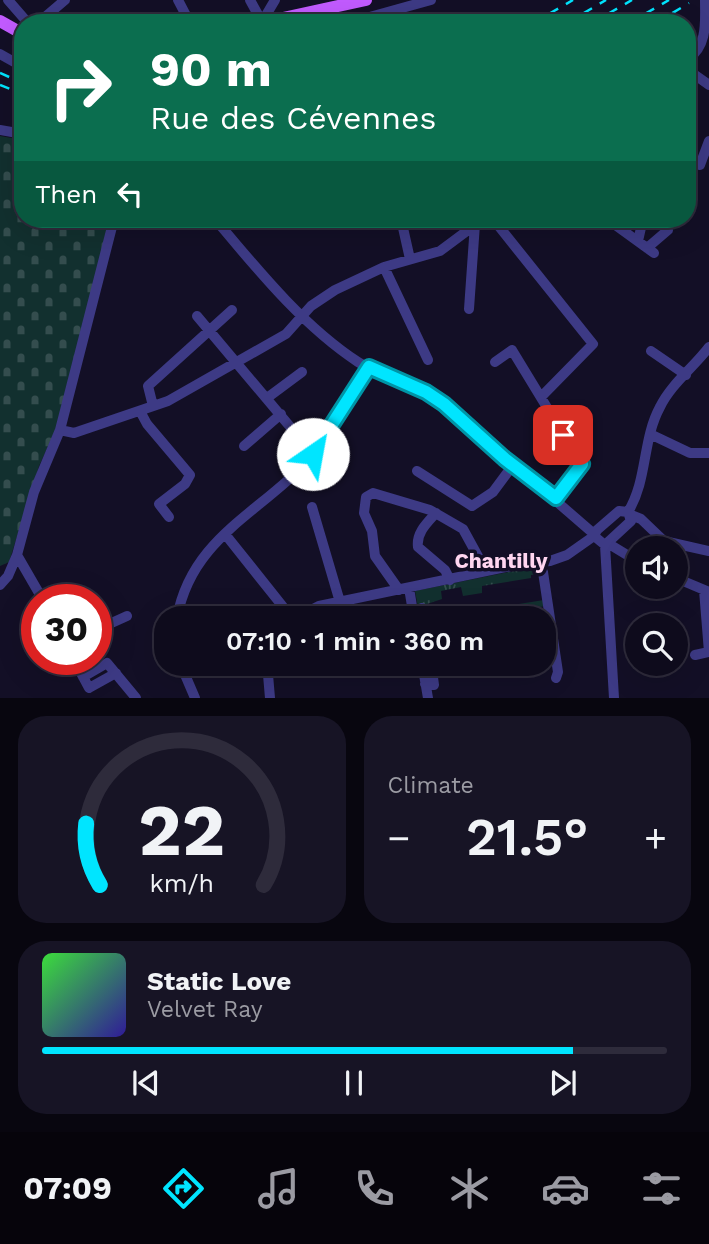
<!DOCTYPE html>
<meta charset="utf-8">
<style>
body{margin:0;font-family:"Work Sans",sans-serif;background:#171425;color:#f1f3f6;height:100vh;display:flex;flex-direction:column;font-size:26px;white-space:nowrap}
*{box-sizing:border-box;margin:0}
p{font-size:23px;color:#9b9ba3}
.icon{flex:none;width:38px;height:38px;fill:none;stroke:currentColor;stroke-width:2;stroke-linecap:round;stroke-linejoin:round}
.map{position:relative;height:698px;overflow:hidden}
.drawer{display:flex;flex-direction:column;gap:18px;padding:18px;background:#08060f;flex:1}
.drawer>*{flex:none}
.hud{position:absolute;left:14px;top:14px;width:682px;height:214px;border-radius:28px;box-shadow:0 7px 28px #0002,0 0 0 2px #2e2b3b;background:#0b6e4f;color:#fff;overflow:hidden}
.fabs{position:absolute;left:625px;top:536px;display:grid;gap:14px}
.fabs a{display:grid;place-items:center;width:63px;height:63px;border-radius:50%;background:#0e0b1c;box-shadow:0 7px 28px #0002,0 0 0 2px #2e2b3b;font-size:35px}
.speed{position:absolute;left:21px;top:584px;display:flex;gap:14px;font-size:35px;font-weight:700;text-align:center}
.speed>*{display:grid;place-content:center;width:91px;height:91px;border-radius:50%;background:#0e0b1c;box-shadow:0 7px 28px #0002,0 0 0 2px #2e2b3b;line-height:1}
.speed .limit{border:10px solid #d22;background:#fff;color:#111}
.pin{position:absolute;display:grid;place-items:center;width:60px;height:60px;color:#fff;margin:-30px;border-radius:14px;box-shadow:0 4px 10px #0006}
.me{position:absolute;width:77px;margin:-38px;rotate:33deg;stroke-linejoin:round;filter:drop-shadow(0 0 5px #0008)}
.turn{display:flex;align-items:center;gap:24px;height:147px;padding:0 21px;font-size:32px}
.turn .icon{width:91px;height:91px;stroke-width:2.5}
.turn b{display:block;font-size:49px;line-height:60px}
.then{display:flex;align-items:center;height:66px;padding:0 21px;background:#0003;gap:14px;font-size:26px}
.big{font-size:52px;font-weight:600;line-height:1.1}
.drawer .widget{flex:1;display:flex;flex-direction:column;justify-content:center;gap:10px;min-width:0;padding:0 24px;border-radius:28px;background:#171425}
.drawer .dial{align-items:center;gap:0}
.dial svg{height:182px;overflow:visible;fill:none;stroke:#2e2b3b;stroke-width:7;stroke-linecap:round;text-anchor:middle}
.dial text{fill:#f1f3f6;stroke:none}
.song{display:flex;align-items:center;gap:21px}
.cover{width:84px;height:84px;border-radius:10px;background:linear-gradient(135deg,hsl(120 70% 55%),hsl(250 70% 35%))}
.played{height:7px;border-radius:4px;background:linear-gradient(90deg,#00e5ff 85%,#2e2b3b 85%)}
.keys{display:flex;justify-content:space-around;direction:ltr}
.heat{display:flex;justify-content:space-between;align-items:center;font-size:38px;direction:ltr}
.drawer .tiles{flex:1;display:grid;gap:18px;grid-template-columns:1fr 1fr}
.widget:last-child{grid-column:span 2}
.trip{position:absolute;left:154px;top:606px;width:402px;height:70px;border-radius:28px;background:#0e0b1c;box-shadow:0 7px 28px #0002,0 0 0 2px #2e2b3b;font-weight:600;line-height:70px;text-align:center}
.menu{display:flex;height:112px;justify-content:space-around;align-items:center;background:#06040b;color:#9b9ba3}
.menu .icon{width:49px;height:49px}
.menu .current{color:#00e5ff}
.menu b{font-size:32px;color:#f1f3f6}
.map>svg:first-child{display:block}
</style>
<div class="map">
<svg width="709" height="698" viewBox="0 0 709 698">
<defs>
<pattern id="grass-tufts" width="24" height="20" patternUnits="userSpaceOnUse" patternTransform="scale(1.75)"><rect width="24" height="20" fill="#12302f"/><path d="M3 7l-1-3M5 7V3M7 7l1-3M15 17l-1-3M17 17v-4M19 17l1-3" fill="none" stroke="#344d4e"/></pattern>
<pattern id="cemetery-stones" width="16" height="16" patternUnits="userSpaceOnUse" patternTransform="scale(1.75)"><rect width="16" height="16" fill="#12302f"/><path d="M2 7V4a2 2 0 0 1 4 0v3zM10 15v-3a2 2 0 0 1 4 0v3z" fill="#344d4e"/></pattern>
</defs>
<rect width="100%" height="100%" fill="#130f26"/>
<path fill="url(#grass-tufts)" d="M539,566V574L531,575V578L482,586V593L463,596L461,587L441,591L442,599L418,607L415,591Z
M544,600L545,606L495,616L494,608Z"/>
<path fill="url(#cemetery-stones)" d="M0,136L23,140V219H111L57,427L39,466L9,562L0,566Z"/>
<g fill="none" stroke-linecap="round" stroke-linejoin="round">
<path stroke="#3d3a85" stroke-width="10" d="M8,0L28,23
M178,0L190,23
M250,0L262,22L275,0
M38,23L65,0
M194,23H232
M348,23L431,0
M0,54L23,67
M688,59C708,45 705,22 705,0
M688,70L709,85
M0,130L23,134
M700,165L709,141
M215,219C257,269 303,326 358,362C385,379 418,386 444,404L594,534
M401,219L410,259
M493,219L593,344L541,397
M607,219L654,253
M380,220L385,219
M638,241L643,219
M647,248L668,230
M384,267L428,360
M469,309L475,224
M197,316L313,454
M651,351L686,375
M495,362L512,350L582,465L556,497
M267,398L302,372
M153,406L148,386L232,310
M140,411L147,424L190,475L185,484L159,504L169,517
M60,430L74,433L168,401L286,334L311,306L335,290L384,267L440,251L483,219
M650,434L690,453H709
M244,446L281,414
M417,471L472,506L493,492L513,465
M312,507L340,602
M628,512C648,479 642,440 660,407C671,384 694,367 709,347
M436,513C427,523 416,533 418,547L445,570L450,580
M631,515L641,519L664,541L709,551
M225,534L292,618
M609,544L637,561
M605,545L614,698
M605,545L594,536L597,530L619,511L628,512
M605,545L631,521L628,512
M17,555L43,600
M543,572L558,672L556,678
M676,578L709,592
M0,585L8,576L17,555L34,492L60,430L114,219
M409,588L414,618
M399,590L375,556L372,531L364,513L366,497L373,493L430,510L463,529L486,571
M704,590L709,652
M422,608L424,618
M177,618C192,534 267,511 314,453C335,426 351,395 369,367
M296,618L319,606L516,565L550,561L567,555L594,536
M473,618L489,615
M96,630L127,616
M695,655L709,652
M74,660L89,688L116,673
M180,663L195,698
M267,663L270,698
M333,663L335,671L376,663
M422,663L428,698
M83,677L107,663L136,698
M425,684L434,685L431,663"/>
<path stroke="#c25bff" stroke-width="12" d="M0,21L23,34
M260,23L366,0"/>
<path stroke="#00e5ff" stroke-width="2.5" stroke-dasharray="10 9" stroke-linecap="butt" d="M397,23L402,21
M533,23L573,0
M567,23L606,0
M592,23L632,0
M629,23L669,0
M656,23L689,3
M676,23L688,16
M688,31H689
M0,73L23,83
M0,85L23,94"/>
</g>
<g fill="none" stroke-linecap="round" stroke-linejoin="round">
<defs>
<path id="route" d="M313,454L369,367L426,392L444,404L505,459L556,498L582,464L563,435"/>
</defs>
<use href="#route" stroke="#0095a6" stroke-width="18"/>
<use href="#route" stroke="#00e5ff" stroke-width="12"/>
</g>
<g text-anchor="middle" stroke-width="7" stroke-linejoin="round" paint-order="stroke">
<g font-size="21" font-weight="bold" fill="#ffd6f0" stroke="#130f26">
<text x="501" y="568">Chantilly</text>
</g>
</g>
</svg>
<div class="fabs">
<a><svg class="icon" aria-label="sound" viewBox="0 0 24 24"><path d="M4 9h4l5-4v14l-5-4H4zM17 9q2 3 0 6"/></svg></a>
<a><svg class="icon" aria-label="search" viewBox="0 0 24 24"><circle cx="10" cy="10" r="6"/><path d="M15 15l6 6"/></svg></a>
</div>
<div class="speed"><div class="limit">30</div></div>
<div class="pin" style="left:563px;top:435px;background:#d93025"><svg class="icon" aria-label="arrive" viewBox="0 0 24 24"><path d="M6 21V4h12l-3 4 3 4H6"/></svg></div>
<svg class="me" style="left:313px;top:454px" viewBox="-20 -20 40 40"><circle r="19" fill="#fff"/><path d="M0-13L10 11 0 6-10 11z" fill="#00e5ff"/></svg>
<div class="trip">07:10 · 1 min · 360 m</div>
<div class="hud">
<div class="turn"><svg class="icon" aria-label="right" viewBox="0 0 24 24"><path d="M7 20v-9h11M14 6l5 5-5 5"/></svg><div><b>90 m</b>Rue des Cévennes</div></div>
<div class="then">Then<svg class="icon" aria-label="left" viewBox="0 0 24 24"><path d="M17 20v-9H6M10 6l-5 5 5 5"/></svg></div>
</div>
</div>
<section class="drawer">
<div class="tiles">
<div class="widget dial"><svg viewBox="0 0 100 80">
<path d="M14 69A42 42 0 1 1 86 69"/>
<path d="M14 69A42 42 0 0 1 8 42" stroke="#00e5ff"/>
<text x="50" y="56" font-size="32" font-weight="700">22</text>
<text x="50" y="72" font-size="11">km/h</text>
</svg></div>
<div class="widget"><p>Climate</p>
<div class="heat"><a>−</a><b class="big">21.5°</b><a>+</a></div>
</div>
<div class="widget">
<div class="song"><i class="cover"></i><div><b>Static Love</b><p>Velvet Ray</p></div></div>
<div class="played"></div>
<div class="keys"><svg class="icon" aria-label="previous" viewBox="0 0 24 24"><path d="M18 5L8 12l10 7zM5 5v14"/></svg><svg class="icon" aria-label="pause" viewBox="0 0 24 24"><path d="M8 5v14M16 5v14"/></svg><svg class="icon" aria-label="next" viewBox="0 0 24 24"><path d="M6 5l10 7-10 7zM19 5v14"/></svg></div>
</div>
</div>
</section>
<nav class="menu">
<b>07:09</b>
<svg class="icon current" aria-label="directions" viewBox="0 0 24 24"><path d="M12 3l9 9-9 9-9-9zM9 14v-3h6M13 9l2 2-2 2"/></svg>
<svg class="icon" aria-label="music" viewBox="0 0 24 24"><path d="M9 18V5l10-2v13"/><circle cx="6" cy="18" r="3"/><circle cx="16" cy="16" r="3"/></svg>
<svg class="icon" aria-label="phone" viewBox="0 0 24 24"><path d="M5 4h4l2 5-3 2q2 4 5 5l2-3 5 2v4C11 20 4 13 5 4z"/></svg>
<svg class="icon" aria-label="climate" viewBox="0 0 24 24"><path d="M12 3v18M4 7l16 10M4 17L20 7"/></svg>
<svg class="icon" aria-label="car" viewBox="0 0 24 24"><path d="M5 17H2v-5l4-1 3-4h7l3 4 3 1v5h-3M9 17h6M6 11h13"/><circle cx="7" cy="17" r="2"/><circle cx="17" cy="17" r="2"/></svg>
<svg class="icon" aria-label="filters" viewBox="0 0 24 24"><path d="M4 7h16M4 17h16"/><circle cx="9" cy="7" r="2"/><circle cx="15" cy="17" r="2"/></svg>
</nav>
